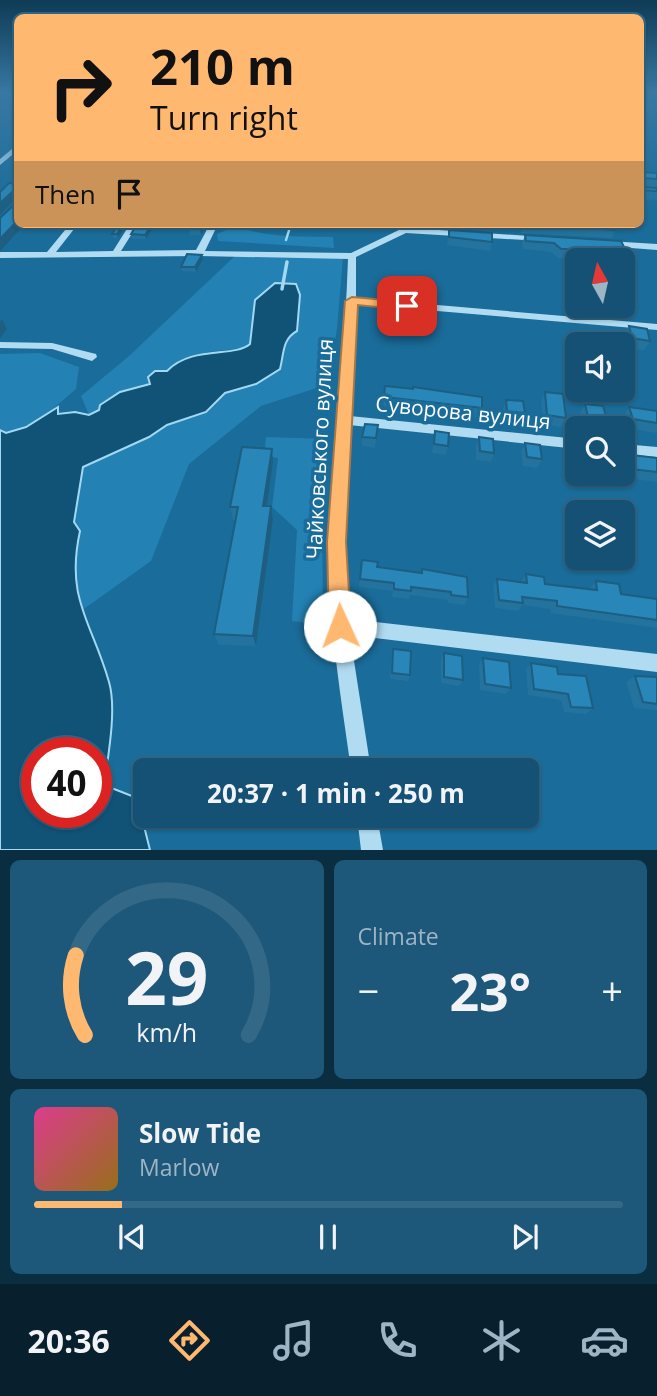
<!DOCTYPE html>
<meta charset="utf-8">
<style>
body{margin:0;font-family:"Open Sans",sans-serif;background:#1d5779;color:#f1f3f6;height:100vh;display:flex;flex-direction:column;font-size:26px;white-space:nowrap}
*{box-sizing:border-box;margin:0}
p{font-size:23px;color:#9db5c5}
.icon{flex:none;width:38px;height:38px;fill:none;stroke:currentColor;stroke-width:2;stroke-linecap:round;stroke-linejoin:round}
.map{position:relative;height:850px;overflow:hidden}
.sheet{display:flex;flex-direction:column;gap:10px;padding:10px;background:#0b2d40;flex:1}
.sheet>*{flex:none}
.hud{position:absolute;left:14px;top:14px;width:630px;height:214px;border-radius:10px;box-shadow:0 2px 5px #0004,0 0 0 2px #336886;background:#ffb870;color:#111;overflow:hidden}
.needle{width:46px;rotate:352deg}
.buttons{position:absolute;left:565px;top:248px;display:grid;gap:14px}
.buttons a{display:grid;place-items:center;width:70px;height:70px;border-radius:10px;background:#145174;box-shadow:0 2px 5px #0004,0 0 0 2px #336886;font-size:35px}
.speed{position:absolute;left:21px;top:737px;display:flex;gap:14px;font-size:35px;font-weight:700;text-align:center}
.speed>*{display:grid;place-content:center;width:91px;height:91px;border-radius:50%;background:#145174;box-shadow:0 2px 5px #0004,0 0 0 2px #336886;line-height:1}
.speed .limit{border:10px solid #d22;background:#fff;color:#111}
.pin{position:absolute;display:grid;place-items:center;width:60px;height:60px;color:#fff;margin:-30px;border-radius:14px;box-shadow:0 4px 10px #0006}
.me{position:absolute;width:77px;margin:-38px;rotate:358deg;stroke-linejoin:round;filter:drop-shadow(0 0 5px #0008)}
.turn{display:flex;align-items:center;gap:24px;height:147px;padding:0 21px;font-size:32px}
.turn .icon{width:91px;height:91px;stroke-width:2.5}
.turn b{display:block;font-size:49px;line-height:60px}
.then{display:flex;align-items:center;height:66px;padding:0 21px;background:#0003;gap:14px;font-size:26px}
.big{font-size:52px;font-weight:700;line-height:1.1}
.sheet .widget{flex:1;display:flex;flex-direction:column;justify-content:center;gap:10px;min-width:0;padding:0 24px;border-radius:10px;background:#1d5779}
.sheet .dial{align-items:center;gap:0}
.dial svg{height:182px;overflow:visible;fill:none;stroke:#336886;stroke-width:7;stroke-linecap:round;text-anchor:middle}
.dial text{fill:#f1f3f6;stroke:none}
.song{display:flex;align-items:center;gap:21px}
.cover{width:84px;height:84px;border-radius:10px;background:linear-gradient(135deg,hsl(330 70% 55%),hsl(40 70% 35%))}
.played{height:7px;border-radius:4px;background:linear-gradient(90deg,#ffb870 15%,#336886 15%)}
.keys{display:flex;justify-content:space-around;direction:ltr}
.heat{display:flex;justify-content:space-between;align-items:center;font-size:38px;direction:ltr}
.sheet .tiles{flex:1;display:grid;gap:10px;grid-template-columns:1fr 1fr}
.widget:last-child{grid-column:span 2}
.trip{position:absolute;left:133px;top:758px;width:406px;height:70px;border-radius:10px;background:#145174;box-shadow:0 2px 5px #0004,0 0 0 2px #336886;font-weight:700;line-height:70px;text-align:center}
.dock{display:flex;height:112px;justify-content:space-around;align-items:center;background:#08202e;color:#9db5c5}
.dock .icon{width:49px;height:49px}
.dock .selected{color:#ffb870}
.dock b{font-size:32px;color:#f1f3f6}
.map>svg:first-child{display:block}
</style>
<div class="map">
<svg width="657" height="850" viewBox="0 0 657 850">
<rect width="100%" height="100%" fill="#1a6c9a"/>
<path fill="#2381b3" d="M236,226C267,238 301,236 333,237L334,248L218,241L217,234Z
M237,254L343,258L337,328L329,384L261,406L189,464L151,561L81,611L74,558L80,531L74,522L83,467L149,437L167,425L206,412L225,393L256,384L282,361C283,349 286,337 297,330L255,300L250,344L245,348L207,352L167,371L151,384L120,392L99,410L89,415L81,396L129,356Z
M40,353L79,367L76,389L40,420L6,433L0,430V354Z
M266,437L329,439L322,510L323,625L292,621L297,530L272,507L278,458L264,456Z"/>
<path fill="#115277" stroke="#a3d8f3" stroke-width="2" fill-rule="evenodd" d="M275,283L296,284L300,295L297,331C282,339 284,354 280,369L256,384L225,393L206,412L167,425L149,437L83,467L74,522L80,531C65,599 92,622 109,682C117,709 108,757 104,785L137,798L150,850H0V430L6,433L26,427L58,407V414L75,412L89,415L99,410L100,405L120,392L150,384L148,377L155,371H167C192,345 234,358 250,344L255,300ZM37,752H96V812H37Z"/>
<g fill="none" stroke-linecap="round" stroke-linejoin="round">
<path stroke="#a3d8f3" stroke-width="2.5" d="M286,240L291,224"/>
<path stroke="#a3d8f3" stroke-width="3.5" d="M282,289L287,262"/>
<path fill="#b0dbf1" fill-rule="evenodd" d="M18,144V150L0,165V159Z
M70,224H78L56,252L113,251L130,224H138L121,251L196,250L210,224H218L205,251L351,253L401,229L402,224H410L409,228L544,237V241H541L406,233L356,257V298L657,324V330L356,304L350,416L578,439V449L349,425L344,543L349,619L657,654V672L350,635L371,770H351C342,703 330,636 330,568C329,465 345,362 348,259L199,256L0,258V252H47Z
M608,241L657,244V250L605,246L604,244Z
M0,342L52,343L96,354L97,357L92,361L52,349L0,348Z
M623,444L657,447V457L623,454Z
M357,816H377L383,850H361Z"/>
</g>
<path fill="#23739e" d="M640,172L657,173V187H642L657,188V200L640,199Z
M18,184V224L16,200L15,199L0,215V192Z
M119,224H127L118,238H113L112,234Z
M137,224H156L146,239H132L131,234Z
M206,224L201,235H190L189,227Z
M449,224H491L490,231L449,228Z
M521,224H613L615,230L612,238L521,233Z
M449,230L492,242L490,251L447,245Z
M525,235L625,249L621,258H558L551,252L523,249L522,244Z
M203,259L196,272L182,271L181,267Z
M629,326L650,341L644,350L626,348L624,336Z
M385,386L482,408L480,418L383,406Z
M545,392L566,418L561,427L543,424L541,401Z
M506,400L525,413L521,423L504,421L503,409Z
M585,404L607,419L601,428L583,426L580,413Z
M629,407L657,411V433L627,428L624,416Z
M378,425L375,448L362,446V437Z
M435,431L448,446L446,455L432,453Z
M479,437L494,453L491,462L476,460V446Z
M525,443L542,459L537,468L523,466L521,452Z
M570,449L578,450V474H588L587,476L567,473L565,458Z
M623,454L657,458V482L610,476L609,474H623Z
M273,462L267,506H271L273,519L256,646L219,645L214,634L236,520H233L230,507Z
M362,560L377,567L420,573L422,569L468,597L465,605L448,603V600L410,595L409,599L392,597L393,591L359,587Z
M526,574L545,584L589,589L596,581L621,594L657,599V628L551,613V609L522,605L518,611L495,608L493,587L497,579L521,582Z
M393,649L410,675L408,681L390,679L391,656Z
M444,653L463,680L459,686L441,683V660Z
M483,658L511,688L506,694L480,690L479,664Z
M531,663L558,674L593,708L586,714L564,712L561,700L528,695L526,669Z
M635,676L657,677V710L634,708L626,682Z"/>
<path fill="#1d5e81" d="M12,192L15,199L0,215V203Z
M18,220V224H25L0,251V239Z
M123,224H127L118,238L117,234Z
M152,224H156L146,239L145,235Z
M201,224H206L201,235L200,228Z
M202,255L203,259L196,272L195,267Z
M2,319L7,329L0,338V322Z
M272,449L273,462L265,519L263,506Z
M271,506L273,519L256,646L253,636Z"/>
<path fill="#2986b8" stroke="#1d5e81" stroke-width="2" d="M640,172L657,173V179L644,178L642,187L657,188V191L640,190Z
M9,183L18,184V220L0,239V218L16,203V192H12L0,203V192Z
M119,224H123L117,234H112Z
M137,224H152L145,235L131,234Z
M190,224H201L200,228L189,227Z
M525,224H613L615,230Z
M449,230L492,233V242L449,237Z
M525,235L621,241L625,249H561L554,243L526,241Z
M187,254L202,255L195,267H181Z
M629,326L647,329L650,341L632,338Z
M385,386L413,389V387L482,397V408L384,397Z
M545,392L563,394L566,418L547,415Z
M506,400L523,401L525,413L507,412Z
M585,404L603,406L607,419L588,417Z
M629,407L657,411V423L633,419Z
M365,424L378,425L376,438L362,437Z
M435,431L449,433L448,446L434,444Z
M479,437L493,439L494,453L480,451Z
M525,443L540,445L542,459L527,457Z
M242,447L272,449L263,506H271L253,636L214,634L238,507H230Z
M570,449L578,450V465L572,464Z
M623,454L657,458V472L623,468Z
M362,560L378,562L377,567L422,573V569L467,577L468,597L451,595V592L411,587V591L394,589V583L360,579Z
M526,574L544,577L545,584L597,590L596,581L619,584L621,594L657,599V620L557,606V601L522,597L523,603L499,600L497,579L527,583Z
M393,649L411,651L410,675L392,673Z
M444,653L462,656L463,680L444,677Z
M483,658L509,662L511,688L485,684Z
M531,663L557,667L558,674L586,676L593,708L571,707L568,694L534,689Z
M635,676L657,677V704L643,702Z"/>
<linearGradient id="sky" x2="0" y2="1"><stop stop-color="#0e3b55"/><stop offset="0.44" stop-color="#3878a3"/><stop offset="1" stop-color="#3878a3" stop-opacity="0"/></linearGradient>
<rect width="657" height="211" fill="url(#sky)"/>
<path fill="#ffb870" stroke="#a67849" stroke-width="2" d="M352,297L407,302L414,306L407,310L358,305L346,542L351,626L348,634L340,637L332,634L329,626L327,542L345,301Z"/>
<g text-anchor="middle" stroke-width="7" stroke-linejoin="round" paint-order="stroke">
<g font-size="21" fill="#fff" stroke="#1a6c9a">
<text transform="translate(463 413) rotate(6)" y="7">Суворова вулиця</text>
<text transform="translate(320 449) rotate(-87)" y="7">Чайковського вулиця</text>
</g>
</g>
</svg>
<div class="buttons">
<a><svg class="needle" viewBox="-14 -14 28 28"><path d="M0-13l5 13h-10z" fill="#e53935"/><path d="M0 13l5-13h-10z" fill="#9db5c5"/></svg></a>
<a><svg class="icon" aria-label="sound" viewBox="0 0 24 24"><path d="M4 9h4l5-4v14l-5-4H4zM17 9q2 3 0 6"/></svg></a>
<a><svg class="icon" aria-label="search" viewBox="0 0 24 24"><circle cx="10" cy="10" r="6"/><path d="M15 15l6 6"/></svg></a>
<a><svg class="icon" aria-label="layers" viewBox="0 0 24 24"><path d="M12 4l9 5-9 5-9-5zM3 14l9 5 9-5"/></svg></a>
</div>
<div class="speed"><div class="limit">40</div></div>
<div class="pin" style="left:407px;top:306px;background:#d93025"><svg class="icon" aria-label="arrive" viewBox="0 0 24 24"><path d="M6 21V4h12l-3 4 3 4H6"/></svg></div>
<svg class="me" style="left:340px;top:626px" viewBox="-20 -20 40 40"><circle r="19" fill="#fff"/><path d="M0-13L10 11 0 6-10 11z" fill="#ffb870"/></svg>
<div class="trip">20:37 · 1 min · 250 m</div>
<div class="hud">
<div class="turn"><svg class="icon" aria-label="right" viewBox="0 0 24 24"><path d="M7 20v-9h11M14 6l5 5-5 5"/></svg><div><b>210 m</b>Turn right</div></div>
<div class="then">Then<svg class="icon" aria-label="arrive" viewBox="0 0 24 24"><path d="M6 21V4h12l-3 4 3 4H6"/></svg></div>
</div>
</div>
<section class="sheet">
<div class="tiles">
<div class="widget dial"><svg viewBox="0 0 100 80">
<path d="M14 69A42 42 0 1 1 86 69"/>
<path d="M14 69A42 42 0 0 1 10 34" stroke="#ffb870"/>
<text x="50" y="56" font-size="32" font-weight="700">29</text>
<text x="50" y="72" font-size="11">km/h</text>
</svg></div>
<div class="widget"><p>Climate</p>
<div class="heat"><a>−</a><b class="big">23°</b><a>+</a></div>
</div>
<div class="widget">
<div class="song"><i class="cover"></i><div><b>Slow Tide</b><p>Marlow</p></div></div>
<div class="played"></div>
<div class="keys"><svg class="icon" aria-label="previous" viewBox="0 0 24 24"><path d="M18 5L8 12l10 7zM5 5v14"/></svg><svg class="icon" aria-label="pause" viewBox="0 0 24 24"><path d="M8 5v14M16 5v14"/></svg><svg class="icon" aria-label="next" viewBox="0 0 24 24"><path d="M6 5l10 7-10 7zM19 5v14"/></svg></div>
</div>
</div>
</section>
<nav class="dock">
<b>20:36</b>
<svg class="icon selected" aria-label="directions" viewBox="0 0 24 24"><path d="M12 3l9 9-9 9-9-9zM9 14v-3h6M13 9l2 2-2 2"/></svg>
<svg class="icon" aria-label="music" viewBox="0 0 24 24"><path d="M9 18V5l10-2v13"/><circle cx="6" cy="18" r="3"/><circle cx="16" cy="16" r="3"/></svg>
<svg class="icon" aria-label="phone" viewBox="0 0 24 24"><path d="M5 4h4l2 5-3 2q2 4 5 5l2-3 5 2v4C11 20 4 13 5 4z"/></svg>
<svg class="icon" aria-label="climate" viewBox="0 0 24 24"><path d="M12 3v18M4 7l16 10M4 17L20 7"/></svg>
<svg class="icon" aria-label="car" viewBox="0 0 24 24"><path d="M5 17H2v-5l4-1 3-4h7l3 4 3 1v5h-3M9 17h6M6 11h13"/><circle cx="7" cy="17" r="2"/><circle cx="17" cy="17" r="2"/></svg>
</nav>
